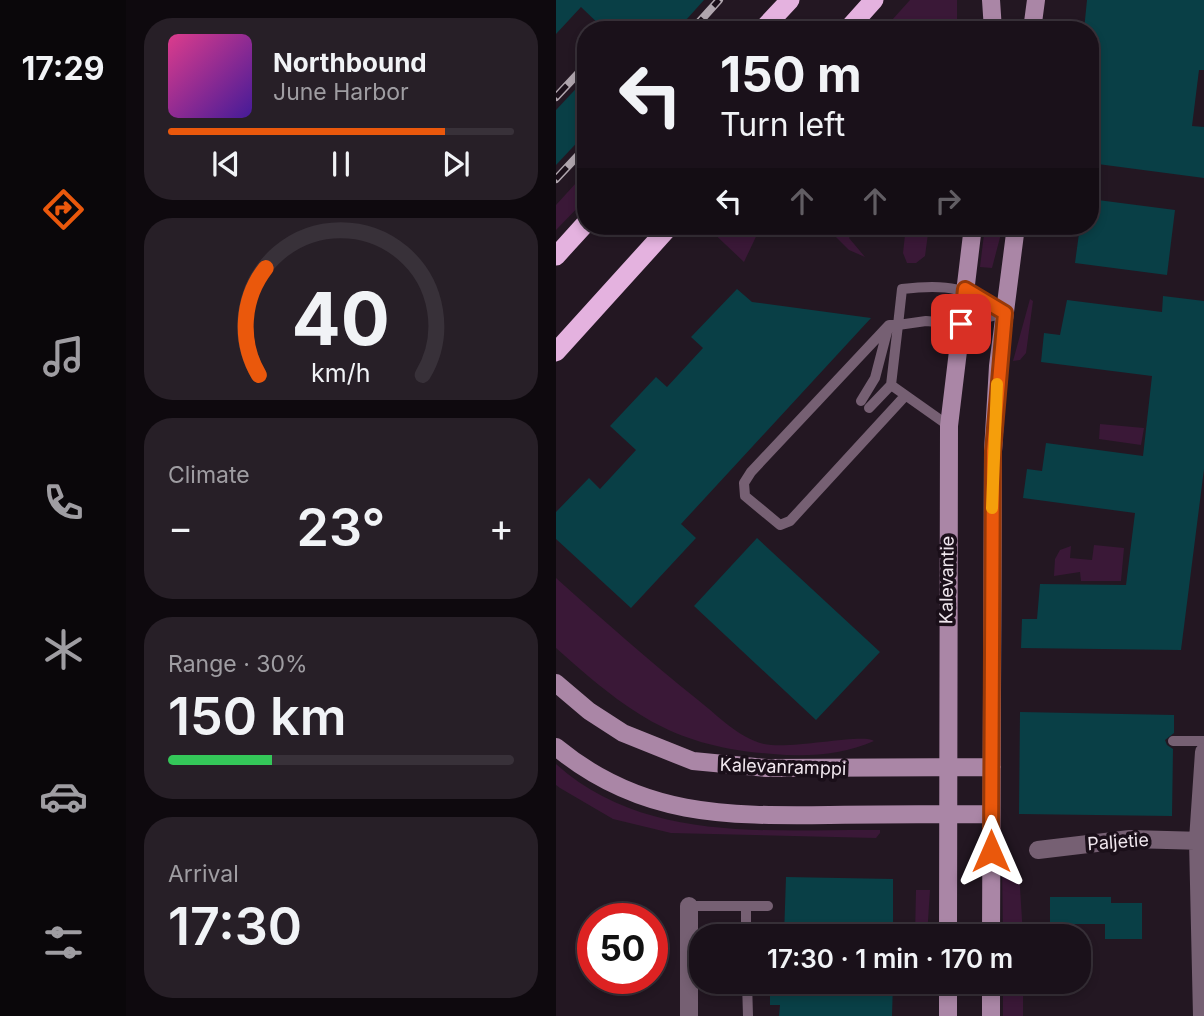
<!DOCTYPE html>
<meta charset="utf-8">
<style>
body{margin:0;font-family:Inter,sans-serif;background:#271f27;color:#f1f3f6;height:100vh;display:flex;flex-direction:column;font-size:26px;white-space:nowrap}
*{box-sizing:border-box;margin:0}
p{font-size:23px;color:#9f9da2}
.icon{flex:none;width:38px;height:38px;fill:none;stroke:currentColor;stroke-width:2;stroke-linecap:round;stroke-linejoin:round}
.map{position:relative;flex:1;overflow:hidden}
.drawer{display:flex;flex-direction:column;gap:18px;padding:18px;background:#0e090e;width:430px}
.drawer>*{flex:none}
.guide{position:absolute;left:21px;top:21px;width:522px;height:214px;border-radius:28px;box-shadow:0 4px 10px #0003,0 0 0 2px #383139;background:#1a111a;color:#f1f3f6;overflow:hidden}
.speed{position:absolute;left:21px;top:903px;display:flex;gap:14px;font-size:35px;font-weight:700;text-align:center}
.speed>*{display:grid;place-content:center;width:91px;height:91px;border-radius:50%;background:#1a111a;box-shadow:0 4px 10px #0003,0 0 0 2px #383139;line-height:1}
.speed .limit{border:10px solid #d22;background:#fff;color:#111}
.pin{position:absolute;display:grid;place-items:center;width:60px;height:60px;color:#fff;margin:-30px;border-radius:14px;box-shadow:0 4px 10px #0006}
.me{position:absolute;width:77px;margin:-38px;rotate:0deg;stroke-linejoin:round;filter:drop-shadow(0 0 5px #0008)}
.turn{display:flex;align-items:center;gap:24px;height:147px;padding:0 28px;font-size:32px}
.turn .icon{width:91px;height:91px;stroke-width:2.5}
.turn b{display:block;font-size:49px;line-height:60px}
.lanes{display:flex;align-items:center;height:66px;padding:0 28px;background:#0003;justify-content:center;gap:35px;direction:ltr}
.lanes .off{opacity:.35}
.big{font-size:52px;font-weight:600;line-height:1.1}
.drawer .tile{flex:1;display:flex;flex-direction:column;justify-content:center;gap:10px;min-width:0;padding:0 24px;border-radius:28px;background:#271f27}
.drawer .dial{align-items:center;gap:0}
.dial svg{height:182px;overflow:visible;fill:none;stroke:#383139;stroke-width:7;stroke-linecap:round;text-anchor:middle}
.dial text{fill:#f1f3f6;stroke:none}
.song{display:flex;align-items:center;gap:21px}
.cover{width:84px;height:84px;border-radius:10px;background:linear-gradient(135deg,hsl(330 70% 55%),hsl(260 70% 35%))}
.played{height:7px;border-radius:4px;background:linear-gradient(90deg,#ea580c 80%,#383139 80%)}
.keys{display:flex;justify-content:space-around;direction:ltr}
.heat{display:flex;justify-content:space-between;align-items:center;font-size:38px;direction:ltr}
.charge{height:10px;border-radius:5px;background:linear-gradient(90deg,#34c759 30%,#383139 0)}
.trip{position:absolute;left:133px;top:924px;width:402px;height:70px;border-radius:28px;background:#1a111a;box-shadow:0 4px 10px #0003,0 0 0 2px #383139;font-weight:600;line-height:70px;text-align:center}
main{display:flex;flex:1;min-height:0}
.tabs{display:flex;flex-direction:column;width:126px;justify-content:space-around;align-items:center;background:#0a070a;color:#9f9da2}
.tabs .icon{width:49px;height:49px}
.tabs .current{color:#ea580c}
.tabs b{font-size:32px;color:#f1f3f6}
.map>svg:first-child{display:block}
</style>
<main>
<nav class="tabs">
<b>17:29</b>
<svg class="icon current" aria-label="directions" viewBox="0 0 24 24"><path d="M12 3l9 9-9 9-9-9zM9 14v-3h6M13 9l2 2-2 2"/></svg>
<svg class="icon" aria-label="music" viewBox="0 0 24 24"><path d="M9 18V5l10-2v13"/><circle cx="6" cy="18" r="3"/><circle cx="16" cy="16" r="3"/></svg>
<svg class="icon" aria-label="phone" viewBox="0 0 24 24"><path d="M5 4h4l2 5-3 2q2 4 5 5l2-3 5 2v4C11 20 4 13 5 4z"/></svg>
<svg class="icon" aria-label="climate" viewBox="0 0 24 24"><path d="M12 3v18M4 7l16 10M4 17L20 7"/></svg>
<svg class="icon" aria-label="car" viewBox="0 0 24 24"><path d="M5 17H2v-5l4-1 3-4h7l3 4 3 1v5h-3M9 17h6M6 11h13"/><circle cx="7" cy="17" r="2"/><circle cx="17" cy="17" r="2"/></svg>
<svg class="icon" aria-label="filters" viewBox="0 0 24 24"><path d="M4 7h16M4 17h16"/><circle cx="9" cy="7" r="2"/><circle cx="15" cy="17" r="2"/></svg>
</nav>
<section class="drawer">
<div class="tile">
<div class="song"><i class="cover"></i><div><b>Northbound</b><p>June Harbor</p></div></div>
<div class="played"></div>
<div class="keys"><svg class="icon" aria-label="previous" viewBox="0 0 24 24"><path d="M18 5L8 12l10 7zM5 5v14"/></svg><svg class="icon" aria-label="pause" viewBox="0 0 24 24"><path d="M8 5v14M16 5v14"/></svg><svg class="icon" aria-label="next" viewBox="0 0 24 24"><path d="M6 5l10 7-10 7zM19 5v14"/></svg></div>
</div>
<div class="tile dial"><svg viewBox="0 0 100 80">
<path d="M14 69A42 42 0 1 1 86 69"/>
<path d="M14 69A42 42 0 0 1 17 22" stroke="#ea580c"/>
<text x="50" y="56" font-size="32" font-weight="700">40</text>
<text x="50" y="72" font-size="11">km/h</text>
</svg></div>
<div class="tile"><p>Climate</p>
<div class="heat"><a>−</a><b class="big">23°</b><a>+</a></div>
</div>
<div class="tile"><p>Range · 30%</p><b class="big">150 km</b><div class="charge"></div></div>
<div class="tile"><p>Arrival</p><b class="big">17:30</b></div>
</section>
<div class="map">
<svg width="648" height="1016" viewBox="0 0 648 1016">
<rect width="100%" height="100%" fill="#231722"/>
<path fill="#3a1837" d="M354,0H401V30H327Z
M30,172V199L0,230V205Z
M150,226H205L188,262Z
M280,226H301L293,238L309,257L293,250L278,235Z
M350,226H373L369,256L360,263H351L347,253Z
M429,226H447L436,268L424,267Z
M474,299L477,301L470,353L464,360L457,361Z
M544,424L588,428L585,445L543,439Z
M538,545L568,548L565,581H525L524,572L498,576L499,559L504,550L515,546L514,558L536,560Z
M0,578C46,619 93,661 142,700C161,715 183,738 208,744C235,750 307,733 318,741C287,755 251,757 217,754C117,747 73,713 0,648Z
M0,764C89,844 214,829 324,830V833L320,838L115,833L57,819L4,788L0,785Z
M446,864L463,871L467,936H447Z
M360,890H374L371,936H359Z
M447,982H467V1016H447Z"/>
<path fill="#093f46" d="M0,0H148L121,30H49L25,7L0,34Z
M531,0H648V70H643L636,126L648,127V178L534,163V30H528Z
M30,78V133L0,165V110Z
M534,199L619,210L611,275L519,263L524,226H534Z
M181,289L196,302L315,318L125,524L140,538L75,608L0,539V512L33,478L44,489L80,450L54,426L100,377L111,387L147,348L135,337Z
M607,296L648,301V469L625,650L465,648L466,619H481L484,584L570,585L579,513L467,498L471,469L486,471L490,443L587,456L596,376L485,362L488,333L504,335L511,300L606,312Z
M201,538L324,652L260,720L138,606Z
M464,712L618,715V733L609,740L611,745L617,749L616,816L463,814Z
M230,877L337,879V936H228Z
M494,897H555V903H586V939H549V924H494Z
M214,982H337L336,1016H223L224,1005H214Z"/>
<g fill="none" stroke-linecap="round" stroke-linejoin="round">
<path stroke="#766073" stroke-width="10" d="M335,385L393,426
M349,396L234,521L224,525L189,496L188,483L195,472L333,325H342L346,289C396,283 406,288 449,313
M305,401L319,378L332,328
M313,408L335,385L342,325L370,321L405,324L449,313
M617,741H648
M133,906H212
M190,906V936
M191,982L192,1016"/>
<path stroke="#766073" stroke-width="18" d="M482,850L574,839L648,841
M133,906V1016
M646,1016L642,840L648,752"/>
<path stroke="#aa86a6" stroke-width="18" d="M435,0L437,30
M476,30L480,0
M0,683L33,711L67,733L137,761L210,768L436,767
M0,747C85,817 170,816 274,815C328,814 382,814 435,814
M392,936L393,426L417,226
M435,936L437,451L442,366L460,226
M392,982V1016
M435,1016V982"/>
<path stroke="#e4b2df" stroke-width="19" d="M206,30L234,0
M291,30L318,0
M0,256L30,223
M0,352L114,226"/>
<defs>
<path id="rail" d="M136,30L163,0
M0,97L30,65
M0,179L30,147"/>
</defs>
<use href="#rail" stroke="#b0a6ae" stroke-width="8"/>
<use href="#rail" stroke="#1a0f19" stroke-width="5" stroke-dasharray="16" stroke-linecap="butt"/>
</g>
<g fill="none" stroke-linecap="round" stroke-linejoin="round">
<defs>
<path id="route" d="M405,324L409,289L449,313L437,451L435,851"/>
</defs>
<use href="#route" stroke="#983908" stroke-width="18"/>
<use href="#route" stroke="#ea580c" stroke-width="12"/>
<path stroke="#f59e0b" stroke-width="12" d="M436,508L441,384"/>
</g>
<g text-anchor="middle" stroke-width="7" stroke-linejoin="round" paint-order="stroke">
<g font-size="18" fill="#f0e7ee" stroke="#1a0f19">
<text transform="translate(391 580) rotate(-89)" y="6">Kalevantie</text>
<text transform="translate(227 767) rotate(2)" y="6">Kalevanramppi</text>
<text transform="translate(562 842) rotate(-4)" y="6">Paljetie</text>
</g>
</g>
</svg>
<div class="speed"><div class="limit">50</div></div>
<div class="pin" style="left:405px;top:324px;background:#d93025"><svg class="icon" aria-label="arrive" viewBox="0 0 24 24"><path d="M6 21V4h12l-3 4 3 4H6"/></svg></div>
<svg class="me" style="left:435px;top:851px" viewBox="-20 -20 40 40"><path d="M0-17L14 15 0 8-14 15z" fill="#ea580c" stroke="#fff" stroke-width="4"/></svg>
<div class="trip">17:30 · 1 min · 170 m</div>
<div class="guide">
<div class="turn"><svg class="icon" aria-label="left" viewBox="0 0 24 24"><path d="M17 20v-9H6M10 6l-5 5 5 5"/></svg><div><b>150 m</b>Turn left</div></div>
<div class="lanes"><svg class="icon" aria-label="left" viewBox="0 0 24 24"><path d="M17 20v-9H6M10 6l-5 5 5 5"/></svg><svg class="icon off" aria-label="ahead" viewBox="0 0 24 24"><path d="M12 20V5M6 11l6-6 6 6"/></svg><svg class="icon off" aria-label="ahead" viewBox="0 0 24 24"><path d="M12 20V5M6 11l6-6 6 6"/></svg><svg class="icon off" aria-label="right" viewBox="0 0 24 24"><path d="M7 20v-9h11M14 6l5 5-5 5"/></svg></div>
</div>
</div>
</main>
